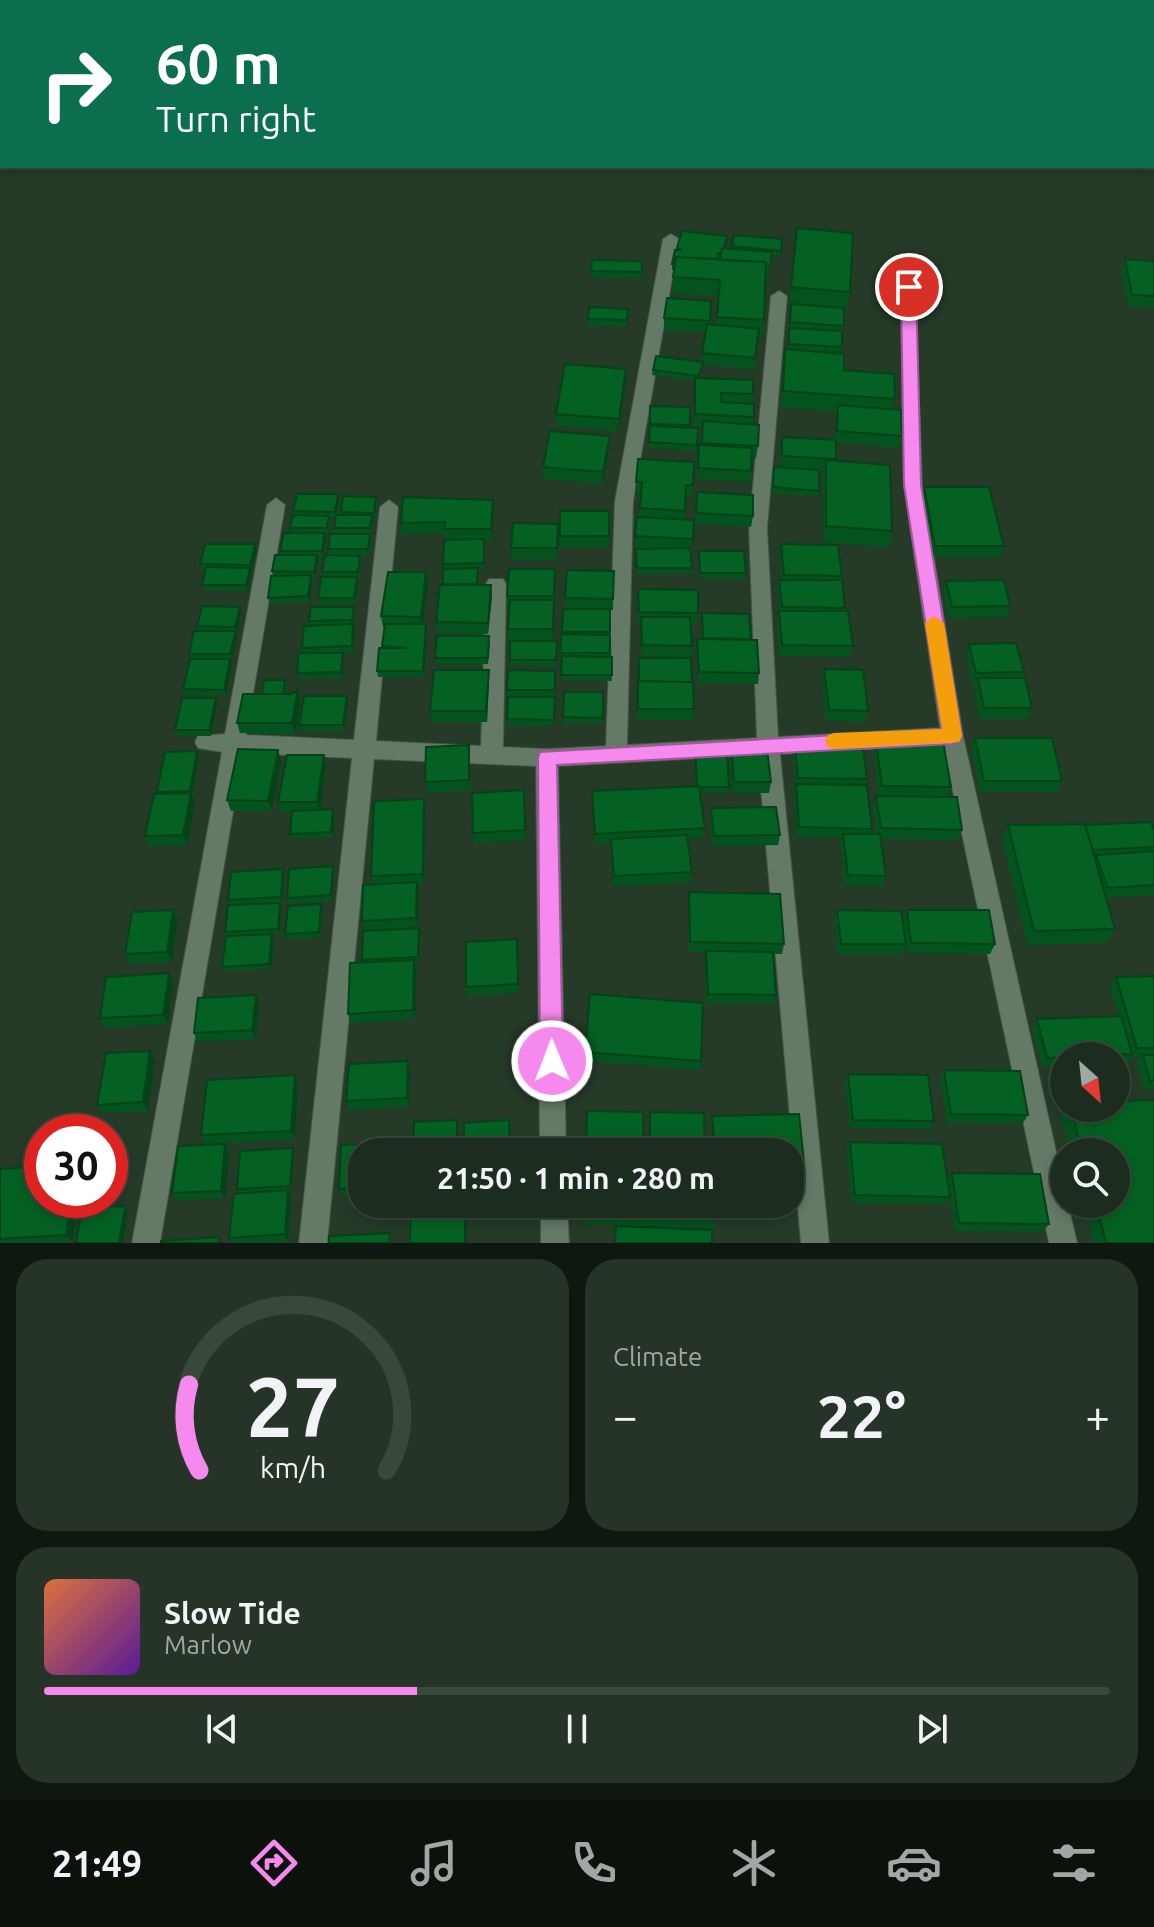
<!DOCTYPE html>
<meta charset="utf-8">
<style>
body{margin:0;font-family:Ubuntu,sans-serif;background:#253427;color:#f1f3f6;height:100vh;display:flex;flex-direction:column;font-size:30px;white-space:nowrap}
*{box-sizing:border-box;margin:0}
p{font-size:26px;color:#a0a7a4}
.icon{flex:none;width:44px;height:44px;fill:none;stroke:currentColor;stroke-width:2;stroke-linecap:round;stroke-linejoin:round}
.map{position:relative;height:1243px;overflow:hidden}
.sheet{display:flex;flex-direction:column;gap:16px;padding:16px;background:#0f1810;flex:1}
.sheet>*{flex:none}
.top-card{position:absolute;left:0px;top:0px;width:1154px;height:168px;box-shadow:0 4px 12px #0003,0 0 0 2px #3a483c;background:#0b6e4f;color:#fff;overflow:hidden}
.needle{width:52px;rotate:153deg}
.fabs{position:absolute;left:1050px;top:1042px;display:grid;gap:16px}
.fabs a{display:grid;place-items:center;width:80px;height:80px;border-radius:50%;background:#1c2c1e;box-shadow:0 4px 12px #0003,0 0 0 2px #3a483c;font-size:40px}
.speed{position:absolute;left:24px;top:1114px;display:flex;gap:16px;font-size:40px;font-weight:700;text-align:center}
.speed>*{display:grid;place-content:center;width:104px;height:104px;border-radius:50%;background:#1c2c1e;box-shadow:0 4px 12px #0003,0 0 0 2px #3a483c;line-height:1}
.speed .limit{border:12px solid #d22;background:#fff;color:#111}
.pin{position:absolute;display:grid;place-items:center;width:68px;height:68px;color:#fff;margin:-34px;border:4px solid #fff;border-radius:50%;box-shadow:0 2px 8px #0007}
.me{position:absolute;width:88px;margin:-44px;rotate:359deg;stroke-linejoin:round;filter:drop-shadow(0 0 6px #0008)}
.turn{display:flex;align-items:center;gap:28px;height:168px;padding:0 24px;font-size:36px}
.turn .icon{width:104px;height:104px;stroke-width:2.5}
.turn b{display:block;font-size:56px;line-height:68px}
.big{font-size:60px;font-weight:700;line-height:1.1}
.sheet .widget{flex:1;display:flex;flex-direction:column;justify-content:center;gap:12px;min-width:0;padding:0 28px;border-radius:32px;background:#253427}
.sheet .dial{align-items:center;gap:0}
.dial svg{height:208px;overflow:visible;fill:none;stroke:#3a483c;stroke-width:7;stroke-linecap:round;text-anchor:middle}
.dial text{fill:#f1f3f6;stroke:none}
.song{display:flex;align-items:center;gap:24px}
.cover{width:96px;height:96px;border-radius:12px;background:linear-gradient(135deg,hsl(20 70% 55%),hsl(270 70% 35%))}
.played{height:8px;border-radius:4px;background:linear-gradient(90deg,#f589ee 35%,#3a483c 35%)}
.keys{display:flex;justify-content:space-around;direction:ltr}
.heat{display:flex;justify-content:space-between;align-items:center;font-size:44px;direction:ltr}
.sheet .tiles{flex:1;display:grid;gap:16px;grid-template-columns:1fr 1fr}
.widget:last-child{grid-column:span 2}
.trip{position:absolute;left:348px;top:1138px;width:456px;height:80px;border-radius:32px;background:#1c2c1e;box-shadow:0 4px 12px #0003,0 0 0 2px #3a483c;font-weight:700;line-height:80px;text-align:center}
.menu{display:flex;height:128px;justify-content:space-around;align-items:center;background:#0b120c;color:#a0a7a4}
.menu .icon{width:56px;height:56px}
.menu .on{color:#f589ee}
.menu b{font-size:36px;color:#f1f3f6}
.map>svg:first-child{display:block}
</style>
<div class="map">
<svg width="1154" height="1243" viewBox="0 0 1154 1243">
<rect width="100%" height="100%" fill="#263a28"/>
<g fill="none" stroke-linecap="round" stroke-linejoin="round">
<defs>
<path id="street" d="M671,234L679,239L633,501L627,745L757,738L749,528L771,296L779,291L787,296L767,528L778,737L940,728L904,485L900,259L908,254L914,256L922,485L963,736L1064,1187V1204H1068L1077,1243H1049L943,745L780,754L829,1243H801L758,755L558,766L566,1152H540L536,766L374,759L327,1243H299L352,758L243,753L160,1243H132L222,752L198,748L195,742L198,736L225,734L267,505L276,498L285,505L246,735L354,740L380,507L389,500L398,507L376,741L481,746L486,584L489,579H503L506,584L503,747L547,749L606,746L615,501L663,239Z
M541,1204H567L569,1243H541Z"/>
</defs>
<use href="#street" stroke="#445546" stroke-width="2"/>
<use href="#street" fill="#647966" fill-rule="evenodd"/>
</g>
<path fill="#04531e" d="M1136,0H1154V6H1152V2H1136Z
M797,228L850,292L847,309L844,308V326L841,353L844,370L895,399L893,410L902,436L899,448L836,442L835,461L892,531L889,548L823,542V477L824,470L780,467L782,437L835,440L837,412L781,407L783,366L785,349H788L791,304L826,307L789,304Z
M682,231L726,242L725,248L732,249L734,235L782,239L780,256L771,255L769,278H765L764,320L762,337H758L754,370L702,364L700,378L753,394L752,404L754,417L753,424L758,446L756,458L752,457L750,482L698,479L699,445H701L703,426H694L695,381L652,375L653,370L702,362L706,332L664,330V318L711,301L709,325H716L718,296L672,293L674,270H672V264Z
M1125,259L1154,261V308L1128,306L1121,271Z
M592,260L642,261V278L591,277Z
M589,307L628,309L627,326L588,325Z
M626,369V380L618,431L556,426V414Z
M650,406L690,425V427L698,428L697,451L649,448Z
M609,447L603,484L543,479V467Z
M638,459L694,462L692,496H685L684,520H694L692,551L691,550L692,573L637,574L636,555L661,549L635,547L637,517H639L641,494L635,493Z
M774,467L819,491L818,496L772,493Z
M924,487L1004,546L1000,557H932L921,499Z
M697,492L753,516L751,527L695,524Z
M338,494L339,500L336,517H329L330,521L328,534H325L326,539L323,557H317L318,561L315,578H312L310,602L270,603L268,598L273,576L272,571L281,555L280,551L291,533L290,528L294,515L293,511Z
M376,497L377,503L375,518H373L371,534H335L334,528L341,515V512Z
M493,500L494,511L492,540H484V569H478V585L492,596L488,634L437,633L436,622L443,585L445,533L402,534L401,523Z
M560,511H609V548L560,547Z
M558,524L557,560L512,559L511,548Z
M370,534L371,540L369,555H329L328,549Z
M781,544L842,576L841,580L845,608L844,611L853,646L850,657L780,656L777,622L780,611L778,591L779,580H782L779,555Z
M257,550L252,570H250L251,574L248,591L204,590L202,585L205,570H202L200,564Z
M699,551L746,573L745,579L699,578Z
M361,562L359,578H357L358,583L355,604H319L318,598L323,577L322,572Z
M614,571L613,610H610L612,681L562,680V658H560V653L562,634L563,609H566L565,598Z
M426,572L428,584L423,624H426L427,630L424,677H378L377,671L382,648L385,627H383L381,616Z
M555,581L553,640H508L509,607H508L507,596Z
M946,581L1010,606L1007,617L949,618L943,592Z
M638,589L698,613L697,624H690L692,646L691,657L641,656V623H638Z
M354,607V630L353,652L324,653H343L344,658L342,678L298,679L297,673L303,653L302,648L310,626L309,621Z
M241,612L236,632L237,637L232,660H230L232,665L226,695H185L183,689L191,659L189,654L199,631L197,626Z
M702,613L751,640L759,673L758,684L698,683L696,650L697,639H702Z
M490,641L488,664H436L435,658Z
M510,641H557L556,666L510,665Z
M969,644L1024,672L1022,678L1032,708L1028,719H980L974,689L976,684H972L966,655Z
M824,669L868,711L865,722L826,721L822,680Z
M489,670V681L487,722H432L430,711Z
M555,671V696H507V690Z
M285,680L287,685L285,694H292L298,690L300,701L295,734L240,733L237,723L262,694Z
M638,681L694,709L693,720H637Z
M564,692H603V723H563Z
M347,696L348,701L344,731H301L299,725Z
M555,697L554,726L507,725V719Z
M217,704L211,736H177L175,730Z
M794,738L867,779L865,785L872,829L871,834H877L873,806L876,796H879L873,751L876,740L951,787L948,797L962,830L958,840L881,839L886,876L883,886L845,885L840,844L842,838L797,837L794,794L796,785L792,749Z
M975,738L1062,781L1058,792H980L971,748Z
M731,742L771,782L769,793H733L729,752Z
M695,748L729,787L728,793H700L705,828L704,838L687,839L692,872L690,882L613,886L611,843L595,844L592,791L696,786Z
M197,751L199,757L192,795L195,804L187,845L150,846L145,836L158,794L157,792Z
M470,756V790L427,793L425,782Z
M281,760L272,811H231L227,800Z
M326,765L320,809H333L334,814L333,837L292,839L290,834L292,812H281L278,802Z
M524,790L526,840L474,843L473,833Z
M711,808L780,835L778,845L712,846L710,818Z
M425,809L424,884H417L419,892L418,927L364,931L362,921L373,884L371,876Z
M1008,825H1085L1154,847V895L1106,898L1115,929L1106,943L1027,945L1002,840Z
M333,866L334,871L332,901L288,903L287,898Z
M284,874L282,902L230,905L228,900Z
M689,892L784,944L782,954H774L776,995L774,1004L706,1003L705,961L706,952H689L688,902Z
M321,904L322,909L320,937L286,939L285,934Z
M282,908L279,934H272L274,939L271,969L224,971L222,967L226,936L225,932Z
M173,910L178,920L172,962L130,964L125,954Z
M837,910L906,944L902,954H838L834,920Z
M907,910L995,944L990,954L907,953L903,920Z
M420,933L419,962H414L416,970L415,1019L351,1023L348,1014L362,963V960Z
M517,939L518,993L467,996L466,987Z
M169,973L173,983L168,1024L105,1028L100,1018Z
M1154,976V1089H1144L1136,1064L1141,1057H1131L1126,1063L1116,1064V1056H1064V1066L1042,1067L1032,1028L1037,1019L1119,1016L1110,987L1116,977Z
M259,1004L256,1039L198,1042L194,1033Z
M585,1052L701,1061L700,1070L585,1061Z
M155,1060L148,1111L103,1113L97,1105Z
M410,1070L409,1106L349,1110L346,1101Z
M944,1070L1028,1115L1023,1123H947L940,1079Z
M848,1074L934,1121L930,1129L850,1128L845,1083Z
M295,1075L298,1084L295,1139L205,1144L201,1135Z
M1066,1108H1116L1154,1243H1094L1084,1204H1116V1152H1071L1061,1115Z
M799,1114L804,1162L802,1170H790V1152H713L711,1125L712,1116Z
M405,1142L407,1152H362V1196L342,1197L339,1189L341,1145Z
M850,1142L947,1181L952,1173L1049,1224L1043,1232L955,1231L950,1197L945,1204L852,1203L846,1151Z
M225,1144L229,1152L225,1198L177,1201L172,1193Z
M294,1152L291,1190L245,1193L291,1198L288,1242L232,1243L229,1238L239,1193L237,1189Z
M0,1169L42,1200H79L72,1242L0,1243Z
M584,1204L716,1220L715,1228L584,1224Z"/>
<path fill="#044318" d="M626,369V380L618,431L619,419Z
M610,436L609,447L603,484V472Z
M338,494L339,500L336,517L335,512Z
M493,500L494,511L492,540L491,529Z
M325,533L326,539L323,557L322,551Z
M255,544L257,550L252,570L250,565Z
M317,555L318,561L315,578L314,572Z
M250,568L251,574L248,591L246,585Z
M426,572L428,584L422,628L421,617Z
M311,575L312,581L310,602L308,596Z
M357,577L358,583L355,604L354,598Z
M491,585L492,596L488,634V623Z
M240,607L241,612L237,632L235,627Z
M354,607V630L353,652L352,646Z
M426,624L427,630L424,677L423,671Z
M236,631L237,637L232,660L230,654Z
M343,653L344,658L342,678L341,672Z
M230,659L232,665L226,695L224,690Z
M489,670V681L487,722L486,711Z
M298,690L300,701L295,734L292,723Z
M347,696L348,701L344,731L343,725Z
M216,698L217,704L211,736L209,730Z
M278,750L281,760L272,811L268,801Z
M197,751L199,757L192,795L195,804L187,845L183,835L191,795L190,791Z
M324,755L326,765L320,812L317,802Z
M424,799L425,809L424,884L423,874Z
M333,809L334,814L333,837L331,832Z
M333,866L334,871L332,901L331,895Z
M283,869L284,874L282,902L281,897Z
M417,882L419,892L418,927L416,918Z
M280,903L282,908L279,934L278,929Z
M321,904L322,909L320,937L319,932Z
M173,910L178,920L172,962L167,952Z
M272,934L274,939L271,969L269,964Z
M414,960L416,970L415,1019L413,1010Z
M169,973L173,983L168,1024L163,1015Z
M256,995L259,1004L256,1039L252,1030Z
M150,1051L155,1060L148,1111L143,1102Z
M408,1061L410,1070L409,1106L407,1098Z
M295,1075L298,1084L295,1139L291,1131Z
M457,1120L458,1129V1152H457Z
M225,1144L229,1152L225,1198L221,1191Z
M293,1148L294,1152L291,1190L290,1186Z
M288,1190L291,1198L288,1242L285,1234Z
M72,1200H79L72,1242L66,1235Z
M465,1204H467V1243H465Z
M125,1206L128,1210L123,1243H119Z"/>
<path fill="#056023" stroke="#044318" stroke-width="2" d="M1004,0H1014L1039,2H1004Z
M797,228L853,233L850,292L791,287Z
M682,231L727,236L724,248H722L721,253H718L717,259L676,257L675,264H672L675,250H682L677,248Z
M734,235L782,239L781,251L732,246Z
M722,248L772,252L770,267H766V262L720,260Z
M676,257L766,262L764,320L717,317L720,280L673,277Z
M1125,259L1154,261V296L1132,295Z
M592,260L642,261V272L591,271Z
M667,298L711,301L710,321L664,318Z
M791,304L844,308V326L790,322Z
M589,307L628,309L627,320L588,319Z
M707,324L759,329L755,358L702,353Z
M789,328L842,331V347L789,344Z
M785,349L844,354V370L894,374L895,399L783,391Z
M656,356L703,362L699,376L653,370Z
M565,364L626,369L619,419L556,414Z
M695,378L753,380V394L721,393V402L754,404V417L695,414Z
M838,405L901,410L902,436L837,431Z
M650,406L690,407V425L650,424Z
M703,421L759,425L758,446L702,443Z
M650,426L698,428L697,445L649,442Z
M550,431L610,436L603,472L543,467Z
M782,437L836,440V459L782,456Z
M699,445L752,448L751,471L698,468Z
M638,459L694,462L693,485H686L685,511L640,508L642,482H636Z
M826,460L890,465L892,531L826,526Z
M774,467L819,470V491L773,487Z
M924,487H989L1004,546H935Z
M697,492L753,495V516L696,513Z
M297,494H338L335,512L293,511Z
M343,496L376,497L374,513L341,512Z
M403,497L493,500L491,529H444L445,522L401,523Z
M560,511H609V536H560Z
M293,515L329,516L327,528H290Z
M336,515H372L370,528H334Z
M637,517L694,520L693,539L635,536Z
M513,523L558,524L557,548H511Z
M284,533H325L322,551H280Z
M330,534H370L368,549H328Z
M484,539V563L443,564L444,540Z
M205,544H255L250,565L200,564Z
M781,544L838,545L842,576L784,575Z
M690,548L692,568H637L636,549Z
M699,551H744L746,573H700Z
M275,555H317L314,572L272,571Z
M325,555L360,556L358,572H322Z
M206,567L250,568L246,585H202Z
M478,568L477,584L443,585V569Z
M509,569H555L554,596H507Z
M567,570L614,571L613,599L565,598Z
M388,572H426L421,617L381,616Z
M311,575L308,596L268,598L271,576Z
M321,577H357L354,598H318Z
M779,580H842L845,608L782,607Z
M1004,580L1010,606L952,607L946,581Z
M440,584L491,585L488,623L436,622Z
M638,589L698,590V613L639,612Z
M510,600H554L553,629H508Z
M202,606L240,607L235,627L197,626Z
M311,607H354L352,620L309,621Z
M563,609H610V632H562Z
M779,611H848L853,646L782,645Z
M702,613L749,614L751,639L703,638Z
M641,617H690L692,646L642,645Z
M353,624L352,646L302,648L304,626Z
M385,624H426L423,671H377L379,648H407L382,646Z
M194,631H236L230,654H189Z
M561,634L610,635V653H560Z
M437,636H489L488,658H435Z
M697,639L757,640L759,673L699,672Z
M510,641H557L556,660H510Z
M1016,643L1024,672L976,673L969,644Z
M299,653H343L341,672L297,673Z
M562,656L612,657V675H561Z
M639,658H691L692,682L639,681Z
M190,659H230L224,690L183,689Z
M824,669L863,670L868,711L829,710Z
M434,670H489L486,711H430Z
M508,670L555,671V690H507Z
M978,678H1025L1032,708H984Z
M264,680H285L283,694H262Z
M638,681L693,682L694,709H638Z
M298,690L292,723H237L243,694H292Z
M564,692H603V718L563,717Z
M304,696H347L343,725H299Z
M508,697H555L554,720L507,719Z
M182,698H216L209,730H175Z
M794,738L862,739L867,779L798,778Z
M975,738H1052L1062,781H984Z
M876,740L943,741L951,787L882,786Z
M766,741L771,782H734L731,742Z
M469,745V780L425,782L426,747Z
M695,748H727L729,787H699L697,786Z
M238,749L278,750L268,801L227,800Z
M197,751L190,791L157,792L165,752Z
M287,755H324L317,802H278Z
M796,784L867,785L872,829L799,827Z
M699,786L705,828L595,834L592,791Z
M524,790L525,830L473,833L472,793Z
M191,793L183,835L145,836L154,794Z
M876,796L957,797L962,830L881,828Z
M424,799L423,874L371,876L374,801Z
M776,807L780,835L714,836L711,808Z
M333,809L331,832L290,834L292,811Z
M1151,822L1154,830V847L1093,850L1085,825Z
M1085,824L1115,929L1034,931L1008,825Z
M843,834H880L886,876L848,875Z
M687,835L692,872L614,876L611,839Z
M1154,851V885L1108,888L1096,855Z
M333,866L331,895L287,898L289,869Z
M283,869L281,897L228,900L231,872Z
M417,882L416,918L362,921L363,885Z
M689,892L780,894L784,944L690,942Z
M280,903L278,929L225,932L228,905Z
M321,904L319,932L285,934L288,906Z
M173,910L167,952L125,954L132,912Z
M837,910L901,911L906,944H841Z
M907,910H989L995,944L911,943Z
M419,928L418,957L362,960L363,931Z
M272,934L269,964L222,967L226,936Z
M517,939L518,984L466,987V942Z
M706,951L773,952L776,995L708,994Z
M414,960L413,1010L348,1014L350,963Z
M169,973L163,1015L100,1018L106,977Z
M1154,976V1048H1137L1116,977Z
M590,994L703,1003L701,1061L585,1052Z
M256,995L252,1030L194,1033L198,998Z
M1121,1016L1132,1054L1047,1058L1037,1019Z
M150,1051L143,1102L97,1105L106,1053Z
M1143,1055H1154V1080L1150,1081Z
M408,1061L407,1098L346,1101L349,1064Z
M944,1070L1020,1071L1028,1115L951,1114Z
M848,1074L928,1075L934,1121L853,1120Z
M295,1075L291,1131L201,1135L207,1080Z
M1154,1100V1243H1106L1096,1204H1116V1152H1082L1071,1108H1116V1101Z
M587,1111L643,1112L644,1152H586Z
M650,1112L704,1113L705,1152H650Z
M799,1114L804,1162H790V1152H715L712,1116Z
M457,1120V1152H413L414,1122Z
M509,1120L510,1152H464V1123Z
M405,1142V1152H362V1188L339,1189L341,1145Z
M850,1142L942,1144L950,1197L855,1195Z
M225,1144L221,1191L172,1193L178,1146Z
M293,1148L290,1186L237,1189L240,1151Z
M42,1166V1200H72L66,1235L0,1239V1169Z
M952,1173L1040,1174L1049,1224L959,1223Z
M288,1190L285,1234L229,1238L234,1194Z
M411,1204H465V1243H410Z
M584,1204H716V1220L584,1216Z
M125,1206L119,1243H76L82,1208Z
M616,1226L712,1230V1243H615Z
M390,1233L389,1243H329V1236Z
M219,1237V1243H161V1241Z"/>
<path fill="#f589ee" stroke="#9f599b" stroke-width="2" d="M909,283L916,287L921,485L962,736L959,742L952,744L557,765L563,1061L560,1069L552,1072L544,1069L540,1061L538,758L540,752L942,729L904,485L901,287Z"/>
<path fill="#f59e0b" d="M934,616L944,623L962,736L959,742L834,749L828,747L825,741L828,735L834,733L942,729L925,623Z"/>
</svg>
<div class="fabs">
<a><svg class="needle" viewBox="-14 -14 28 28"><path d="M0-13l5 13h-10z" fill="#e53935"/><path d="M0 13l5-13h-10z" fill="#a0a7a4"/></svg></a>
<a><svg class="icon" aria-label="search" viewBox="0 0 24 24"><circle cx="10" cy="10" r="6"/><path d="M15 15l6 6"/></svg></a>
</div>
<div class="speed"><div class="limit">30</div></div>
<div class="pin" style="left:909px;top:287px;background:#d93025"><svg class="icon" aria-label="arrive" viewBox="0 0 24 24"><path d="M6 21V4h12l-3 4 3 4H6"/></svg></div>
<svg class="me" style="left:552px;top:1061px" viewBox="-20 -20 40 40"><circle r="17" fill="#f589ee" stroke="#fff" stroke-width="3"/><path d="M0-11L8 9 0 5-8 9z" fill="#fff"/></svg>
<div class="trip">21:50 · 1 min · 280 m</div>
<div class="top-card">
<div class="turn"><svg class="icon" aria-label="right" viewBox="0 0 24 24"><path d="M7 20v-9h11M14 6l5 5-5 5"/></svg><div><b>60 m</b>Turn right</div></div>
</div>
</div>
<section class="sheet">
<div class="tiles">
<div class="widget dial"><svg viewBox="0 0 100 80">
<path d="M14 69A42 42 0 1 1 86 69"/>
<path d="M14 69A42 42 0 0 1 10 36" stroke="#f589ee"/>
<text x="50" y="56" font-size="32" font-weight="700">27</text>
<text x="50" y="72" font-size="11">km/h</text>
</svg></div>
<div class="widget"><p>Climate</p>
<div class="heat"><a>−</a><b class="big">22°</b><a>+</a></div>
</div>
<div class="widget">
<div class="song"><i class="cover"></i><div><b>Slow Tide</b><p>Marlow</p></div></div>
<div class="played"></div>
<div class="keys"><svg class="icon" aria-label="previous" viewBox="0 0 24 24"><path d="M18 5L8 12l10 7zM5 5v14"/></svg><svg class="icon" aria-label="pause" viewBox="0 0 24 24"><path d="M8 5v14M16 5v14"/></svg><svg class="icon" aria-label="next" viewBox="0 0 24 24"><path d="M6 5l10 7-10 7zM19 5v14"/></svg></div>
</div>
</div>
</section>
<nav class="menu">
<b>21:49</b>
<svg class="icon on" aria-label="directions" viewBox="0 0 24 24"><path d="M12 3l9 9-9 9-9-9zM9 14v-3h6M13 9l2 2-2 2"/></svg>
<svg class="icon" aria-label="music" viewBox="0 0 24 24"><path d="M9 18V5l10-2v13"/><circle cx="6" cy="18" r="3"/><circle cx="16" cy="16" r="3"/></svg>
<svg class="icon" aria-label="phone" viewBox="0 0 24 24"><path d="M5 4h4l2 5-3 2q2 4 5 5l2-3 5 2v4C11 20 4 13 5 4z"/></svg>
<svg class="icon" aria-label="climate" viewBox="0 0 24 24"><path d="M12 3v18M4 7l16 10M4 17L20 7"/></svg>
<svg class="icon" aria-label="car" viewBox="0 0 24 24"><path d="M5 17H2v-5l4-1 3-4h7l3 4 3 1v5h-3M9 17h6M6 11h13"/><circle cx="7" cy="17" r="2"/><circle cx="17" cy="17" r="2"/></svg>
<svg class="icon" aria-label="filters" viewBox="0 0 24 24"><path d="M4 7h16M4 17h16"/><circle cx="9" cy="7" r="2"/><circle cx="15" cy="17" r="2"/></svg>
</nav>
